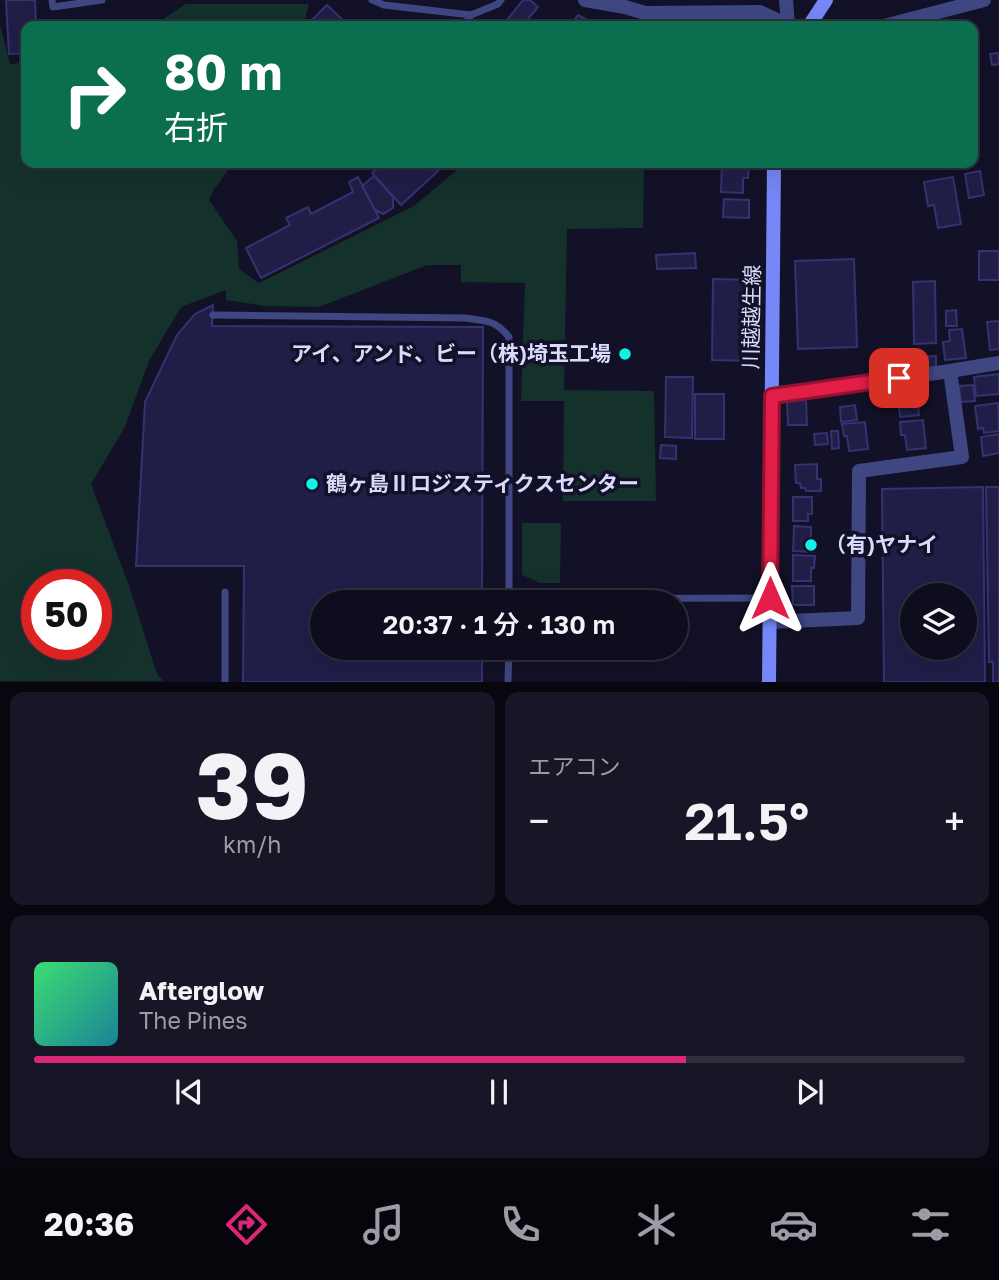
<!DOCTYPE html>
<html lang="ja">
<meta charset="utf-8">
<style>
body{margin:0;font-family:"Golos Text","Noto Sans JP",sans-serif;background:#171626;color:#f1f3f6;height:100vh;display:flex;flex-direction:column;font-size:26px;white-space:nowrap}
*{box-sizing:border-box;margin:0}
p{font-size:23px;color:#9b9ca4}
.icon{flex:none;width:38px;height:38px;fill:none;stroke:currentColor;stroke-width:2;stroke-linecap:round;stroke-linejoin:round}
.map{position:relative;height:682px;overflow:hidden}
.side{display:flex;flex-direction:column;gap:10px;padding:10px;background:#080710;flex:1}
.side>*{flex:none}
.hud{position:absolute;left:21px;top:21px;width:957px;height:147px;border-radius:14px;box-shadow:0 7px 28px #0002,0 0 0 2px #2e2d3b;background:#0b6e4f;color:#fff;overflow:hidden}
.tools{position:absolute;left:900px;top:583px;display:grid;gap:14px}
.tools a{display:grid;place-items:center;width:77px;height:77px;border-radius:50%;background:#0e0d1d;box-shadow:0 7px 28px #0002,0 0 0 2px #2e2d3b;font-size:35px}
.speed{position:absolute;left:21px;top:569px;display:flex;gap:14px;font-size:35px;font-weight:700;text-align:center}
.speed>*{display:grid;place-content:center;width:91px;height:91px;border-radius:50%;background:#0e0d1d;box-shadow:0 7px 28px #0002,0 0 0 2px #2e2d3b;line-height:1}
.speed .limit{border:10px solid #d22;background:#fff;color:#111}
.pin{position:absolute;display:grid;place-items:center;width:60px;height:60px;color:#fff;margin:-30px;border-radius:14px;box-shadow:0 4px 10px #0006}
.me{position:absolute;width:77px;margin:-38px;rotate:0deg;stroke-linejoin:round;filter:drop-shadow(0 0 5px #0008)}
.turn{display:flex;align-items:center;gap:24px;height:147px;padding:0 28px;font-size:32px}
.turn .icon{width:91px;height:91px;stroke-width:2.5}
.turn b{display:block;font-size:49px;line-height:60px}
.big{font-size:52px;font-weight:600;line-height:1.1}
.side .card{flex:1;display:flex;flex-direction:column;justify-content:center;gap:10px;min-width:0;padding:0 24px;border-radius:14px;background:#171626}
.side .dial{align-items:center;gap:0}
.dial b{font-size:91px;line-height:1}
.song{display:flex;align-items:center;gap:21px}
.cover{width:84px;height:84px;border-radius:10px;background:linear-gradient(135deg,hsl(140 70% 55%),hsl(190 70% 35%))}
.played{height:7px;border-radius:4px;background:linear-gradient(90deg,#db2777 70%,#2e2d3b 70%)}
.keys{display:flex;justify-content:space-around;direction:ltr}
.heat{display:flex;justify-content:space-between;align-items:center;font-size:38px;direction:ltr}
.side .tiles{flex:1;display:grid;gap:10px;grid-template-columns:1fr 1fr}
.card:last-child{grid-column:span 2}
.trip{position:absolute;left:310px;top:590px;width:378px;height:70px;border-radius:35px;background:#0e0d1d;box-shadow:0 7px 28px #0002,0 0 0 2px #2e2d3b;font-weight:600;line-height:70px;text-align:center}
.menu{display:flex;height:112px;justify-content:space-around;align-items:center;background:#06050c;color:#9b9ca4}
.menu .icon{width:49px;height:49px}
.menu .on{color:#db2777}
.menu b{font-size:32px;color:#f1f3f6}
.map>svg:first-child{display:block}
</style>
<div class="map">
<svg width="999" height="682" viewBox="0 0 999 682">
<rect width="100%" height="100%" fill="#121127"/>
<path fill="#15312b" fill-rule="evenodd" d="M186,4H309L303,26H152Z
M0,25L10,64L26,62V163H233L213,191L209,200L237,241L239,269L259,283L414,206L465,163H644L643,228L567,229L564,390L654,391L656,501H563L564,401H521L525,283L461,282V265H427L319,307L265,306L226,300V290L181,307L149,361L125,427L91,484L129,586L157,674L163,681H0ZM37,584H96V644H37Z
M522,523H561L560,583H540L522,575Z"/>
<path fill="#201e47" stroke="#343271" stroke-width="2" fill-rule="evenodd" d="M6,0H35L36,26H26V53L9,54Z
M523,0H530L538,7L522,26H502Z
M327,5L349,26H316L311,21Z
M578,15L591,22L588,26H570Z
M999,53V64L992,65L990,54Z
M383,163H430L438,171L401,205L372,173Z
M722,163H749L748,178H743V193L721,192Z
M980,171L984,195L969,198L965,174Z
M374,176L393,197V208L383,214L375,210L362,186Z
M358,177L379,218L261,278L246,248L290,225L286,218L308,207L311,214L353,192L349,182Z
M953,177L961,224L938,228L934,205L928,206L924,182Z
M724,199L749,200V218L723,217Z
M979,251H999V280H979Z
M695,253L696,268L657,269L656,255Z
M854,259L857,347L798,349L795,261Z
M713,279L757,280L756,361L712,360Z
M935,281L936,343L914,344L913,282Z
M213,305L212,326L483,327L482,602H322V648H482V682H243L244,566H136L145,402L177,335L195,314Z
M956,310L957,326H946V311Z
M999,321V349L990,350L987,322Z
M962,329L966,358L945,360L943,342L950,341L949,330Z
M936,356V368H919V357Z
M898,359H912V371L898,372Z
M999,374V394L976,396L974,377Z
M666,377H693L692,438L665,437Z
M973,385L975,401L961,402L959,386Z
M916,388L919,415L900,417L897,390Z
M695,394H724V439H695Z
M806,400L807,425H788L787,401Z
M998,403L999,431L984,433L983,428L978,429L975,406Z
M855,405L857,420L841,422L840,407Z
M923,420L926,448L907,450L905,435H901L900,422Z
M865,422L868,449L849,451L847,436H844L842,424Z
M831,431H838L839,448L832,449Z
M827,433L828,444L815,445L814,434Z
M999,434V453L983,456L981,437Z
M661,445L676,446V459L660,458Z
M817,464V479H821V491H806L805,488H801L800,483H796L795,465Z
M983,487L985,682H884L882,489ZM912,595H964V648H912Z
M986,487H999V682H993V662H989Z
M793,497H812V514H808V521H793Z
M794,526L811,527V540H814V552L793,551Z
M793,555L815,556L814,568H811V581H793Z
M792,586H814V605H793Z"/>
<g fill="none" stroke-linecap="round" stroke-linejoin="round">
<path stroke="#3f4783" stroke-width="7" d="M52,0L53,7L102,0
M372,0L384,5L471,15L498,4L501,0
M464,26L471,15
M213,315L466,318C487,321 495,320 509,337V599L769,598
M225,682V592
M508,682L509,648"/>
<path stroke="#3f4783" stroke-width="14" d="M585,0L625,7L645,13L760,12L788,25
M786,0L788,25L790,26
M884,26L984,0
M772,396L950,371L999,363
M770,622L858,618L859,471L962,457L950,371"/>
<path stroke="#7687f7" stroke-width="14" d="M809,26L826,0
M769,682L774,163"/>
</g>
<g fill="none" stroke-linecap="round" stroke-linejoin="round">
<defs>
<path id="route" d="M770,598L772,396L899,378"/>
</defs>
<use href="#route" stroke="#92132f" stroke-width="18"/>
<use href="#route" stroke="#e11d48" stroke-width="12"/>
</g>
<g fill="#11f2e5" stroke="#121127" stroke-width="2.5">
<circle cx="625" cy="354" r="7"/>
<circle cx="312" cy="484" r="7"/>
<circle cx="811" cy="545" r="7"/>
</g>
<g text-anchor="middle" stroke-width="7" stroke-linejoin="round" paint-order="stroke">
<g font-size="21" fill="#d9dbfd" stroke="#121127">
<text transform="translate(752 317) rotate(-89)" y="7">川越越生線</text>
</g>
<g font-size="21" font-weight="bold" fill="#d9dbfd" stroke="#121127" text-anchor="start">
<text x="611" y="361" text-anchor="end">アイ、アンド、ビー（株)埼玉工場</text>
<text x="326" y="491">鶴ヶ島Ⅱロジスティクスセンター</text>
<text x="825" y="552">（有)ヤナイ</text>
</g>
</g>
</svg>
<div class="tools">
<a><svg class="icon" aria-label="layers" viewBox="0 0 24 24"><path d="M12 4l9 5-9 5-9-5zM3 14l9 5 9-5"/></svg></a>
</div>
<div class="speed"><div class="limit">50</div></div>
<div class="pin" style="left:899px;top:378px;background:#d93025"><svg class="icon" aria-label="arrive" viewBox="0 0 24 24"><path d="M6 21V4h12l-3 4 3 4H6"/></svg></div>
<svg class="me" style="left:770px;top:598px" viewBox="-20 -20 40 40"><path d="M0-17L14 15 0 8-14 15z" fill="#e11d48" stroke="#fff" stroke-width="4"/></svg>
<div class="trip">20:37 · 1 分 · 130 m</div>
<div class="hud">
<div class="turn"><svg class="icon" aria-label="right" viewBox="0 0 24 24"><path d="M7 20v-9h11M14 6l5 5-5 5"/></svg><div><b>80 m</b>右折</div></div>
</div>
</div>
<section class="side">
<div class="tiles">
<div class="card dial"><b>39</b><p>km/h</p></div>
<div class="card"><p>エアコン</p>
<div class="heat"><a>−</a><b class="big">21.5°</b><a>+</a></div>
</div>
<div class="card">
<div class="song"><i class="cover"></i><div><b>Afterglow</b><p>The Pines</p></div></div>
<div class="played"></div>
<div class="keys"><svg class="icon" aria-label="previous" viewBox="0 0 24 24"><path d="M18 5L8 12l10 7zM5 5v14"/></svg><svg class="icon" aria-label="pause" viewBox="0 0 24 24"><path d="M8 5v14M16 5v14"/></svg><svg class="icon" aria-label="next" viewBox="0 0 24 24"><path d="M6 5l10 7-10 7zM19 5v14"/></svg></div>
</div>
</div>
</section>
<nav class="menu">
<b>20:36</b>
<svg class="icon on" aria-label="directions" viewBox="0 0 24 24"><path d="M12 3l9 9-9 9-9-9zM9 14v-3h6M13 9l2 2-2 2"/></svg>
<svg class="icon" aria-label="music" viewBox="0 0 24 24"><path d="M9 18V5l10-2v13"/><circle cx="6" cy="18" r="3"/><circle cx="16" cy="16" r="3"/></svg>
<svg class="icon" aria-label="phone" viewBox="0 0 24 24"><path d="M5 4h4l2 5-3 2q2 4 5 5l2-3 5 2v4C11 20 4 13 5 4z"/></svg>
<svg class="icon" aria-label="climate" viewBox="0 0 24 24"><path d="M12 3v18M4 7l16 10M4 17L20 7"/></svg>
<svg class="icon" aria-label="car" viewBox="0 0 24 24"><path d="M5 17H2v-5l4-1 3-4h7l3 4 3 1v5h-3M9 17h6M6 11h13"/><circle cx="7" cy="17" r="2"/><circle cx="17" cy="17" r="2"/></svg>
<svg class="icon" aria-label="filters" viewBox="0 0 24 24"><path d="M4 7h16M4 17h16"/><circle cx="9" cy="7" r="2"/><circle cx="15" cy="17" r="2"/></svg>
</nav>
